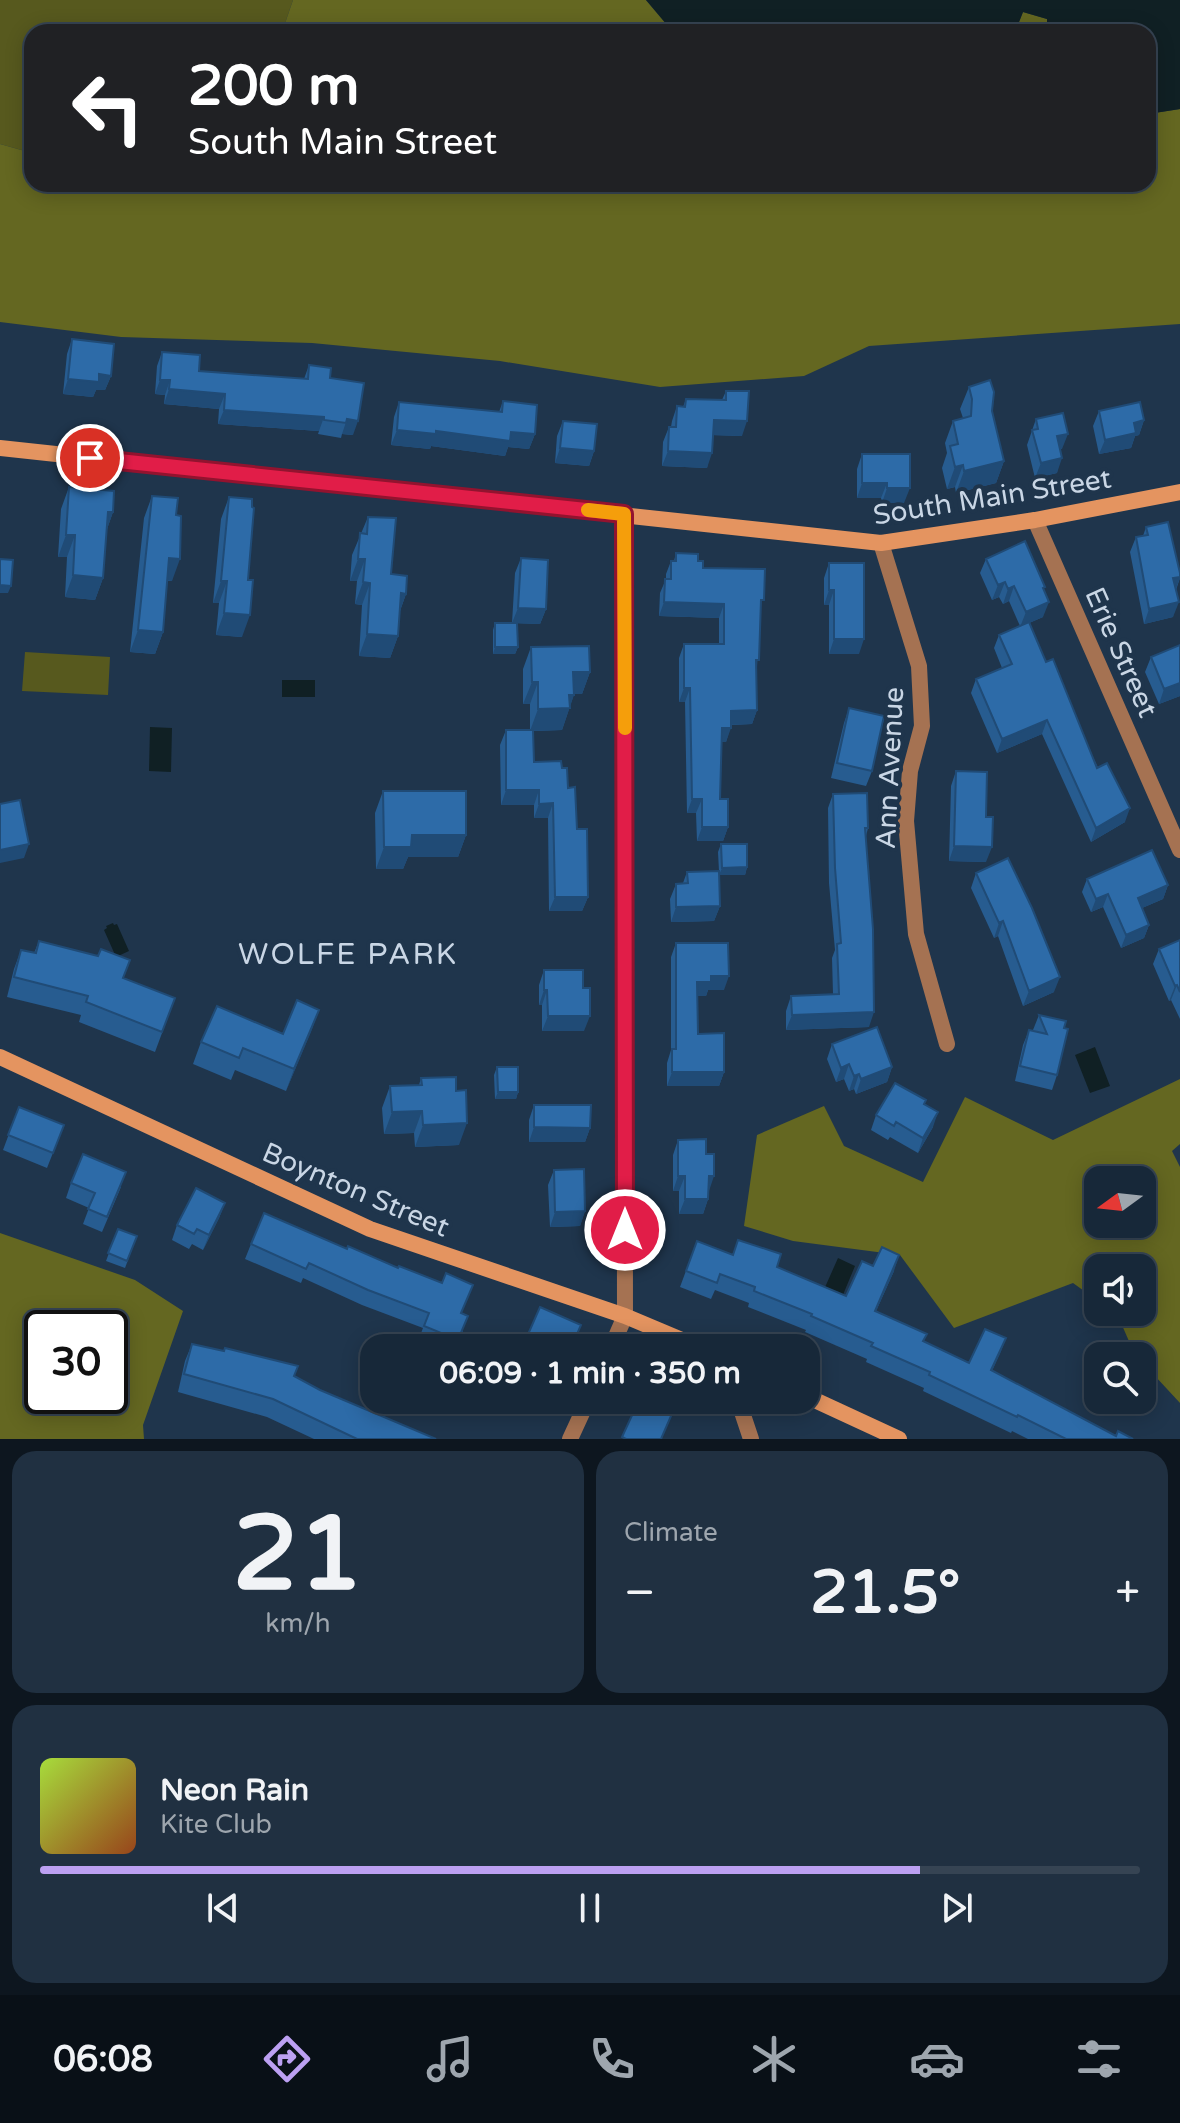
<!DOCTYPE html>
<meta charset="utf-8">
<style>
body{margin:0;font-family:"Varela Round",sans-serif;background:#203041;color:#f1f3f6;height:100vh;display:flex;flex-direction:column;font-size:30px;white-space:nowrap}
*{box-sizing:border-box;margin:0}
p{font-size:26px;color:#9ea6ae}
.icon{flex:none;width:44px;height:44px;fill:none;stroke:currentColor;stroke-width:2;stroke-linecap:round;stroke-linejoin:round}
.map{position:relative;height:1439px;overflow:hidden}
.drawer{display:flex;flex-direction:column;gap:12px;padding:12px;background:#0d161f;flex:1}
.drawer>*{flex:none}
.top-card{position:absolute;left:24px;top:24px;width:1132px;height:168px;border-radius:24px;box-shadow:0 4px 20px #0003,0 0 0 2px #364453;background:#202124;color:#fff;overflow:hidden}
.needle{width:52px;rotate:255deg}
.tools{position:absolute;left:1084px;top:1166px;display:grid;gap:16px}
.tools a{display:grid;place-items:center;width:72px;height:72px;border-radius:16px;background:#172839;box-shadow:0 4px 20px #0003,0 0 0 2px #364453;font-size:40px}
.speed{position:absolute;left:24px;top:1310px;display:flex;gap:16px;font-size:40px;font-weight:700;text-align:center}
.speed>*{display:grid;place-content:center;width:104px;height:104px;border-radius:50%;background:#172839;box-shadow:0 4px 20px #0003,0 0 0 2px #364453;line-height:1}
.speed .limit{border:4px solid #111;border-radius:12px;background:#fff;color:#111}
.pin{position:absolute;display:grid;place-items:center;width:68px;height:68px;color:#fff;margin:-34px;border:4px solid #fff;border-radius:50%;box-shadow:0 2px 8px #0007}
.me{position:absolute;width:88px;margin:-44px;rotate:0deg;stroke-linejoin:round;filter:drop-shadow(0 0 6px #0008)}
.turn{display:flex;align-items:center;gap:28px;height:168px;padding:0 32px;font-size:36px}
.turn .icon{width:104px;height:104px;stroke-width:2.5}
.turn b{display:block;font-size:56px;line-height:68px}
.big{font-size:60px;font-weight:700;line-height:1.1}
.drawer .tile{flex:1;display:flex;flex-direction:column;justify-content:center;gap:12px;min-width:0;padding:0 28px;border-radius:24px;background:#203041}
.drawer .dial{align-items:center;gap:0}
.dial b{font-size:104px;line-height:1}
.song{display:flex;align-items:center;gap:24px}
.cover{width:96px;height:96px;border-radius:12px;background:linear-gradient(135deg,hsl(80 70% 55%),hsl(20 70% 35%))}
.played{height:8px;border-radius:4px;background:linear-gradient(90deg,#bca0f2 80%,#364453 80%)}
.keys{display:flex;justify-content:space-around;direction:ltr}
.heat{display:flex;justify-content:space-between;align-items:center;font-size:44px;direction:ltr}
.drawer .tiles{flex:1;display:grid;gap:12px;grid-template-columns:1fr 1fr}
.tile:last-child{grid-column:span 2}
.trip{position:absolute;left:360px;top:1334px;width:460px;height:80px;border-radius:24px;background:#172839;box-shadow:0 4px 20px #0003,0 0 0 2px #364453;font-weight:700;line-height:80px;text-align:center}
.tabs{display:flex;height:128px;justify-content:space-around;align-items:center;background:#091017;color:#9ea6ae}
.tabs .icon{width:56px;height:56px}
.tabs .current{color:#bca0f2}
.tabs b{font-size:36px;color:#f1f3f6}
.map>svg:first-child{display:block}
</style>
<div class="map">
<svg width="1180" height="1439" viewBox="0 0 1180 1439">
<rect width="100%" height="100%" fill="#1f354c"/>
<path fill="#57591e" d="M0,0H293L282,32H32V153L0,144Z
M25,652L110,657L108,695L22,691Z"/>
<path fill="#646721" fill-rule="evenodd" d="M293,0H646L673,32H282Z
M1023,12L1047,19V32H1015Z
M1180,109V324L869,346L804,376L660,387L500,361L312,343L121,337L0,322V144L32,153V184H1148V114Z
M1180,1079V1144L1172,1151L1180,1167V1403L1142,1362V1356L1135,1355L1118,1316L1113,1312H1142V1268H1098V1301L1073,1283L954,1328L900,1255L793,1241L744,1226L757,1135L824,1106L844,1146L923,1182L965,1097L1053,1140ZM1098,1180H1142V1224H1098Z
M0,1233L135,1280L183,1311L143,1425L144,1439H0ZM110,1328V1396H42V1328Z"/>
<path fill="#102024" d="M646,0H1180V109L1148,114V32H1047V19L1023,12L1015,32H673Z
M282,680H315V697H282Z
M150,727L172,728L171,772L149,771Z
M113,923L114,925L117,924L129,951L116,957L104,930L107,928L106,926Z
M1095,1047L1110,1086L1090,1093L1075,1055Z
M838,1258L855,1266L840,1302L822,1294Z"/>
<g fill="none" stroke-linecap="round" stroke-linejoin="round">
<path stroke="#a57252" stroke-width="16" d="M1035,520L1180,850
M881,543L919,666L922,726L910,771L906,821L916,934L947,1044
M611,1348L625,1316L624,514
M738,1400L751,1439
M570,1439L588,1400"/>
<path stroke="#e49460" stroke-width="16" d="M0,448L881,543L1035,520L1180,492
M0,1057L370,1229L625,1316L701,1348
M806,1396L899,1439"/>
</g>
<path fill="#275c90" d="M72,339L111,376L105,390H96L93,397L63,394L67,354Z
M162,352L199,371L304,379L309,365L330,378L353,435L342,434L341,438L318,434L319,431L218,424L219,409L164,404L165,395L155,394L157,366Z
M969,387L992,411L1004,461L996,483L956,493L955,487L947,489L942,468L947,453L945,443L953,421L963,418L960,409Z
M726,391L742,436L713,435L707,468L662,466L663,442L669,427H671L672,421L677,406L683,407L686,399L722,400Z
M503,401L535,434L529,449L508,447L505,456L431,446L430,449L391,445L394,417L399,402L499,412Z
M1099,411L1144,420L1139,435L1135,436L1131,448L1099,454L1093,426Z
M1036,419L1062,449H1060L1057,473L1035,478L1027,445Z
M563,421L594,451L589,466L555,463L557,436Z
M862,454L904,503H882L881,498H857V469Z
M69,487L113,512L107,529L103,578L95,600L65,597L67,557H58L61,509Z
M152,496L176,515L172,581H167L163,632L155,654L130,652L144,518Z
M229,497L242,637L216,635L219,603H213L221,519Z
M368,517L391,574L406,594L400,611L398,636L390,658L359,656L362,605L355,604L357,581H350L352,555Z
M1146,527L1180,578L1176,590L1173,617L1144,624L1130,552L1136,537L1143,536Z
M676,553L698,561L703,568L760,611L757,667V710L752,724L731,725L726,742H721L720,799L728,827L723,841H697L696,813H687L685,702H679V658L684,644H719V618L659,616L660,593L666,579V574L671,561H674Z
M521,558L546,609L540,624L512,623L515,573Z
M986,559L1044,591L1043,617L1029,623L1046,662L1125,822L1091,842L1042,734L997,753L971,693L976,679L1002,668L994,648L999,635L1020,626L1009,601L1003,604L999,597L992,600L980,573Z
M829,563L859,654H829V605H824V578Z
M495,623L518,647L515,654H493V630Z
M531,647L590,672L582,694H574L562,730L533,731L534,762L562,768L568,788L577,829L588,897L582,911H549L548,818H534V805H501L500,745L506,730H530V704H523V669Z
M1151,657L1180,696L1159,704L1145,672Z
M849,708L872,771L866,786L831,778L844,723Z
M956,771L986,817V862L949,861L951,786Z
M383,791L466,835L458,857H408L403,869H376L375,813Z
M833,794L868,828L866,836L869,1027L786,1030V1011L791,996L833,994L832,958L835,950L829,883L828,808Z
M721,844L747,867L745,875H719L720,906L714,921L671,922L670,899L676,884L683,883L687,872L719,871L718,852Z
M976,873L1054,992L1023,1006L998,936L994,938L971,888Z
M1087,879L1168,885L1163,899L1142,908L1149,925L1144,938L1121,948L1103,907L1091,912L1082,892Z
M1180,940V1019L1171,1000L1169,1001L1153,964L1159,949Z
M39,941L124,978L175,998L155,1052L79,1022L81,1015L7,997L14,969L21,950L34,953Z
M676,943L724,990H708L706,996H698V1034L724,1072L719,1086H667V1063L671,1050V957Z
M544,970L584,1031H542V1005H539V985Z
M319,1010L286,1091L235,1070L231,1080L193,1064L201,1042L283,1034Z
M1039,1015L1064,1028L1057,1075L1052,1090L1015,1081L1023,1045L1029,1030L1034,1032L1033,1030Z
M832,1044L892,1067L887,1082L856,1094L854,1089L849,1091L844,1079L836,1082L827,1059Z
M497,1067L518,1092L516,1099H495L494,1075Z
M421,1078L459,1145L415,1147L414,1133L384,1134L382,1108L390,1086L419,1085Z
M926,1100L924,1104L933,1127L918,1153L890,1137L888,1140L871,1130L876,1115Z
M534,1105L590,1128L585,1142H529V1120Z
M19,1107L64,1125L47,1168L3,1150Z
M678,1140L706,1154L708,1199L703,1214H679V1191H673V1155Z
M554,1170L585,1211L580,1226L550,1227L548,1185Z
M71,1183L121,1187L102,1232L83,1224L89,1208L66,1198Z
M225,1203L219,1218L203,1250L192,1244L189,1249L172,1240L177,1225Z
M118,1229L137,1236L125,1268L106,1261Z
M697,1241L733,1255L777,1267L846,1296L873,1266L894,1271L876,1311L924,1341L969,1363L1006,1338L992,1371L1116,1436L1133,1439H1028L1012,1431L1011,1433L923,1391L924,1388L866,1362L867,1359L805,1332L806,1330L748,1307L749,1303L715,1290L711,1299L680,1287Z
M251,1244L347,1249L398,1268L462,1313L463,1331L456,1348H436L418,1341L423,1328L362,1305L303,1278L301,1283L245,1259Z
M192,1344L294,1376L320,1390L436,1439H314L267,1417L178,1392L185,1361Z"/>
<path fill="#204b76" d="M99,374L111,376L105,390H96L93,397L63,394L68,379Z
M160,380H170L165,395L155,394Z
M169,389L225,394L219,409L164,404Z
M224,410L324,417L319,431L218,424Z
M347,419L358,421L353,435L342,434Z
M714,420L747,421L742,436L708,435Z
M1144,420L1139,435L1135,436L1131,448L1099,454L1105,440L1134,423Z
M397,430L511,432L535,434L529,449L508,447L505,456L431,446L430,449L391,445Z
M1068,434L1062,449L1052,451L1057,436Z
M560,448L594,451L589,466L555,463Z
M668,451L712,453L707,468L662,466Z
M1062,458L1057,473L1035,478L1041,463Z
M1004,461L996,483L956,493L964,471Z
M963,465L955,487L947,489L955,467Z
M862,483H887L881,498H857Z
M887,488H910L904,503H882Z
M108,512H113L105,535Z
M66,535H75L67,557H58Z
M169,558L180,559L172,581L161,580Z
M358,559H365L357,581H350Z
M73,575L103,578L95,600L65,597Z
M1180,577V578L1175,591L1173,578Z
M221,581H227L219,603H213Z
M363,582L370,583L362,605L355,604Z
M1005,582L999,597L992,600L998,585Z
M0,585L11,586L8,593H0Z
M1014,586L1009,601L1003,604L1008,589Z
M829,590H834L829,605H824Z
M401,593L406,594L398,616Z
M664,602L724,604L719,618L659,616Z
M1049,602L1043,617L1020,627L1026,612Z
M1179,602L1173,617L1144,624L1149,609Z
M518,608L546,609L540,624L512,623Z
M224,613L250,615L242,637L216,635Z
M138,630L163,632L155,654L130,652Z
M367,634L398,636L390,658L359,656Z
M834,639H864L859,654H829Z
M495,647H518L515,654H493Z
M573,672H590L582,694H565Z
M532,682H538L530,704H523Z
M1180,683V696L1159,704L1164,689Z
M684,688H690L685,702H679Z
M569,695H574L562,730L530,731L538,709Z
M757,710L752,724L726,725L731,711Z
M1047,720L1042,734L997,753L1002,739Z
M722,728H731L726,742H717Z
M506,790H539L534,805H501Z
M692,799H702L696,813H687Z
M553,803L548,818H534L539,804Z
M1130,808L1125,822L1091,842L1096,828Z
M702,827H728L723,841H697Z
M412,835H466L458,857H408L403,869H376L384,847Z
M29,844L24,858L0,863V850Z
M954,846L992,847L986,862L949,861Z
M747,867L745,875H719L722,868Z
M1168,885L1163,899L1133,912L1138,898Z
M1108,894L1103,907L1091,912L1096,899Z
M555,897H588L582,911H549Z
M720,906L714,921L671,922L676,907Z
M1003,921L998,936L994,938L999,923Z
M1149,925L1144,938L1121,948L1126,935Z
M711,976H729L724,990H708L706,996H692L697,982Z
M1060,977L1054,992L1023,1006L1029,991Z
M1177,985L1171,1000L1169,1001L1175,986Z
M544,990H547L542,1005H539Z
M319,1010L311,1032L286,1091L294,1069Z
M874,1012L869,1027L786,1030L792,1015Z
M548,1016H590L584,1031H542Z
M849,1064L844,1079L836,1082L841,1068Z
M892,1067L887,1082L856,1094L861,1079Z
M672,1072H724L719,1086H667Z
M859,1074L854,1089L849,1091L854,1076Z
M498,1092H518L516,1099H495Z
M422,1111L414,1133L384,1134L392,1112Z
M938,1112L933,1127L918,1153L923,1138Z
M467,1123L459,1145L415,1147L423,1125Z
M534,1127L590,1128L585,1142H529Z
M678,1176H685L679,1191H673Z
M709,1176H714L709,1191Z
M685,1199H708L703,1214H679Z
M225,1203L219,1218L203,1250L209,1235Z
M585,1211L580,1226L550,1227L555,1212Z
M899,1255L894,1271L869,1327L875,1311Z
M1006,1338L1000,1354L985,1386L991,1370Z"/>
<path fill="#2d6ba8" stroke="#204b76" stroke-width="2" d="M72,339L114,344L111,376L99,374V382L68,379Z
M162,352L200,355L199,371L308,379L309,365L331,368L330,378L364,383L358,421L347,419L346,423L324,420V417L224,410L225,394L169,389L170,380H160Z
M990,380L994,392L992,411L1004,461L964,471L963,465L955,467L950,446L958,444L953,421L971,416L972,399L969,387Z
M726,391H749L747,421L714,420L712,453L668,451L669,427H676L677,406L685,407L686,399L726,400Z
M503,401L537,405L535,434L511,432L510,441L436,431V434L397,430L399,402L502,412Z
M1140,402L1144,420L1134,423L1136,433L1105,440L1099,411Z
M1063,413L1068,434L1057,436L1062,458L1041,463L1032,430L1038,429L1036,419Z
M563,421L597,424L594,451L560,448Z
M862,454H910V488H887V483H862Z
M69,487L114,491L113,512H108L103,578L73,575L75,535H66Z
M152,496L178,498L176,515L181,516L180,559L169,558L163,632L138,630Z
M229,497L252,499V507L254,508L248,580H253L250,615L224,613L227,581H221Z
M368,517L396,518L391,574L407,576L406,594L401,593L398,636L367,634L370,583L363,582L365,559H358L360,533L367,534Z
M1168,522L1180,573V577L1173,578L1179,602L1149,609L1136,537L1148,535L1146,527Z
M1025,541L1045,587L1043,588L1049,602L1026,612L1014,586L1008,589L1005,582L998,585L986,559Z
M676,553L698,554V561H703V568L765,569L764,600H761L759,660H756L757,710L731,711V728H722L720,799H728V827H702V799H692L690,688H684V644H724V604L664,602L665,579H671V561H676Z
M521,558L548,560L546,609L518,608Z
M0,559L13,560L11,586L0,585Z
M829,563H864V639H834V590H829Z
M1029,622L1046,662L1053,659L1097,768L1107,763L1130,808L1096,828L1047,720L1002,739L976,679L1012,664L999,635Z
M495,623H517L518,647H495Z
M1180,645V683L1164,689L1151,657Z
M589,646L590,672H573L574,695H569L570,708L538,709V682H532L531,647Z
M849,708L884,716L872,771L837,763Z
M506,730H533L534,762L561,761L562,768H567L568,788L575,787L577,829H587L588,897H555L553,803L539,804V790H506Z
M956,771L987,772L986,817H993L992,847L954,846Z
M383,791H466V835H412L411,847H384Z
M867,793L868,828H865L873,929L874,1012L792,1015L791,996L839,994L837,944L841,943L835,868L833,794Z
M20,800L29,844L0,850V804Z
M721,844H747V867L722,868Z
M1152,850L1168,885L1138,898L1149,925L1126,935L1108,894L1096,899L1087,879Z
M1008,858L1032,908L1060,977L1029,991L1003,921L999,923L976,873Z
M719,871L720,906L676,907V884L688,883L687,872Z
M1180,940V992L1177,985L1175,986L1159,949Z
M39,941L98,956L101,949L130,960L123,978L175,998L162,1032L86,1002L88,996L14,977L21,950L36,953Z
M676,943H728L729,976H711V982H697L698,1034L724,1033V1072H672V1049H676Z
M544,970H583V988H590V1016H548L547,990H544Z
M297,1000L319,1010L294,1069L243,1048L239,1058L201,1042L217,1006L283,1034Z
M1039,1015L1066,1021L1064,1028L1068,1029L1057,1075L1020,1066L1029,1030L1047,1034Z
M877,1027L892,1067L861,1079L859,1074L854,1076L849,1064L841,1068L832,1044Z
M497,1067H518V1092H498Z
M456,1077V1091L466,1090L467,1123L423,1125L422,1111L392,1112L390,1086L422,1085L421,1078Z
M895,1083L926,1100L924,1104L938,1112L923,1138L896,1122L894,1126L876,1115Z
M534,1105H591L590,1128L534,1127Z
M19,1107L64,1125L53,1153L8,1135Z
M706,1139V1154H714V1176H709L708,1199H685V1176H678V1140Z
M83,1154L126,1172L107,1217L88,1209L95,1193L71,1183Z
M584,1169L585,1211L555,1212L554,1170Z
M196,1188L225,1203L209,1235L197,1229L194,1234L177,1225Z
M264,1213L347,1249L348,1246L398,1268L399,1266L442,1283L446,1273L473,1285L461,1313L468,1316L458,1340L424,1326L429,1313L368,1290L309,1263L306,1269L251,1244Z
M118,1229L137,1236L127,1261L108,1253Z
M738,1240L781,1254L777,1267L846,1296L862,1261L873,1266L882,1247L899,1255L875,1311L927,1334L923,1341L969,1363L985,1329L1006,1338L991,1370L1116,1436L1118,1431L1133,1439H1066L1018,1415L1017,1417L929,1375L930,1372L871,1346L873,1343L811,1316L812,1314L754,1291L755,1287L720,1274L717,1283L686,1271L697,1241L733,1255Z
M540,1307L581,1325L571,1348H522Z
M192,1344L224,1351L225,1348L298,1366L294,1376L320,1390L436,1439H357L273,1399L184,1374Z
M639,1400H678L661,1439H626L622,1437Z"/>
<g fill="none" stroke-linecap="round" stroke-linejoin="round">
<defs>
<path id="route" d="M90,458L624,514L625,1230"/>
</defs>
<use href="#route" stroke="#92132f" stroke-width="20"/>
<use href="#route" stroke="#e11d48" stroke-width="14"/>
<path stroke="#f59e0b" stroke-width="14" d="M588,510L624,514L625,728"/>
</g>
<g text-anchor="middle" stroke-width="8" stroke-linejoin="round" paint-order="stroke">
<g font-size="28" fill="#c9d6e5" stroke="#1f354c">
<text transform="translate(992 496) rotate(-9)" y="10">South Main Street</text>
<text transform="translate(1122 652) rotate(66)" y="10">Erie Street</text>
<text transform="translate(889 768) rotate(-87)" y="10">Ann Avenue</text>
<text transform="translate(356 1189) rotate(23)" y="10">Boynton Street</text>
</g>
<g font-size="30" letter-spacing="2" fill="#c9d6e5" stroke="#1f354c">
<text x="348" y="964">WOLFE PARK</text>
</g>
</g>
</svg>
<div class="tools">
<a><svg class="needle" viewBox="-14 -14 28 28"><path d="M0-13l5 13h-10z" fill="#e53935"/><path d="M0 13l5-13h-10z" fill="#9ea6ae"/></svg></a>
<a><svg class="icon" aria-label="sound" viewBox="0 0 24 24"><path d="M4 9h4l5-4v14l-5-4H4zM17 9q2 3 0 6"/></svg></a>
<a><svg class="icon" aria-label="search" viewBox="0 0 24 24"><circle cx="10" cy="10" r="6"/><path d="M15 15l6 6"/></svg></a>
</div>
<div class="speed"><div class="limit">30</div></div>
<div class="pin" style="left:90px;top:458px;background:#d93025"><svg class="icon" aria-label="arrive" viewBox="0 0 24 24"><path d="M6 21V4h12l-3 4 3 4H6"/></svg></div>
<svg class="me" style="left:625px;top:1230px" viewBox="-20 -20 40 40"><circle r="17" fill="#e11d48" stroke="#fff" stroke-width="3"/><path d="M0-11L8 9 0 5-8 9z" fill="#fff"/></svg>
<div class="trip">06:09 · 1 min · 350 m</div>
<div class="top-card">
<div class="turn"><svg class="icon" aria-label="left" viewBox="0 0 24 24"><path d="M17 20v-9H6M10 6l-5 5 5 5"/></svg><div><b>200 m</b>South Main Street</div></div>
</div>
</div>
<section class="drawer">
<div class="tiles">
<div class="tile dial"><b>21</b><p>km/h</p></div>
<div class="tile"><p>Climate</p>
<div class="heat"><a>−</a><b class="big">21.5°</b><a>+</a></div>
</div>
<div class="tile">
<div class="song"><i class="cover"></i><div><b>Neon Rain</b><p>Kite Club</p></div></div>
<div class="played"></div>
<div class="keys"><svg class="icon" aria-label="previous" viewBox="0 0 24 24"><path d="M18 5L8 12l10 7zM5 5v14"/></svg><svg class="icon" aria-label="pause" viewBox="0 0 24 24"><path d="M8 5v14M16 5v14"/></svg><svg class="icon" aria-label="next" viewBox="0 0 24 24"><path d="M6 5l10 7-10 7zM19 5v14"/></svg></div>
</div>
</div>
</section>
<nav class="tabs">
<b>06:08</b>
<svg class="icon current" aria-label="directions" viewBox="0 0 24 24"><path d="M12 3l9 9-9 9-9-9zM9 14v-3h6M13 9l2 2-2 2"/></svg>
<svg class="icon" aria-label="music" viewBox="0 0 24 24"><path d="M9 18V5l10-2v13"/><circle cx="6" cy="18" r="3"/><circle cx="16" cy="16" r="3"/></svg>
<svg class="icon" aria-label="phone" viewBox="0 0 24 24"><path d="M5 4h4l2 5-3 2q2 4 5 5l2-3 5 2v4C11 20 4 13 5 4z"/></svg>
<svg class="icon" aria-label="climate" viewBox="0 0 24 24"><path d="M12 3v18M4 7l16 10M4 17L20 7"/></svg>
<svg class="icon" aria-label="car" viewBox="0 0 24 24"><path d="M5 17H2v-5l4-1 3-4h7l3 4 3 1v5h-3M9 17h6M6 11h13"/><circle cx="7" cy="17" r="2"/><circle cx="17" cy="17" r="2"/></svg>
<svg class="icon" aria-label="filters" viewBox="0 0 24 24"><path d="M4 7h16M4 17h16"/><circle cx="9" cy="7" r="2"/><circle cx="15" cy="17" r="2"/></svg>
</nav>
